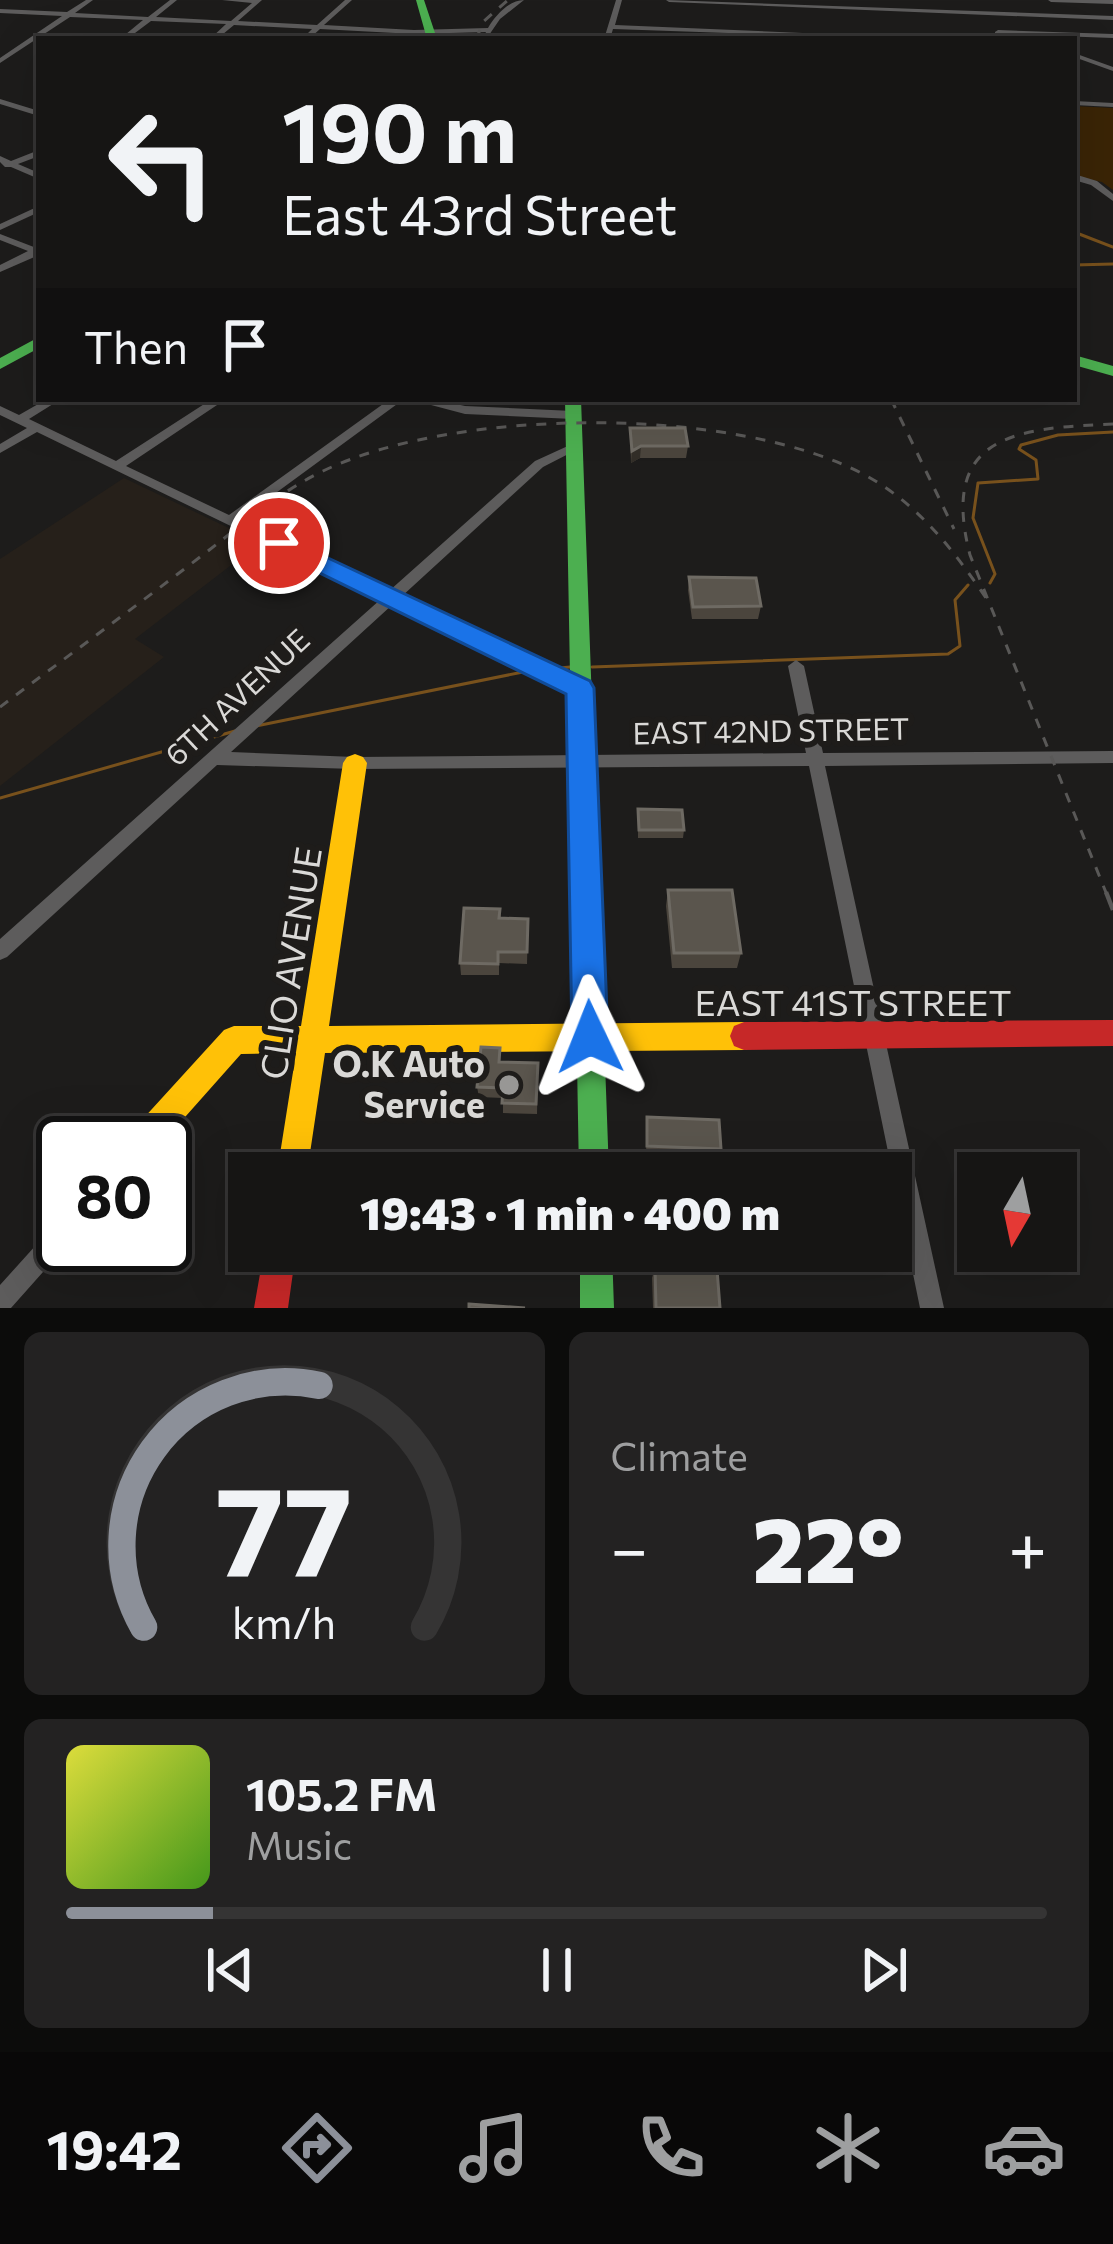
<!DOCTYPE html>
<meta charset="utf-8">
<style>
body{margin:0;font-family:Commissioner,sans-serif;background:#232222;color:#f1f3f6;height:100vh;display:flex;flex-direction:column;font-size:45px;white-space:nowrap}
*{box-sizing:border-box;margin:0}
p{font-size:39px;color:#9e9fa0}
.icon{flex:none;width:66px;height:66px;fill:none;stroke:currentColor;stroke-width:2;stroke-linecap:round;stroke-linejoin:round}
.map{position:relative;height:1308px;overflow:hidden}
.details{display:flex;flex-direction:column;gap:24px;padding:24px;background:#0c0c0b;flex:1}
.details>*{flex:none}
.guide{position:absolute;left:36px;top:36px;width:1041px;height:366px;border-radius:0px;box-shadow:0 12px 48px #0002,0 0 0 3px #353434;background:#161514;color:#f1f3f6;overflow:hidden}
.needle{width:78px;rotate:189deg}
.buttons{position:absolute;left:957px;top:1152px;display:grid;gap:24px}
.buttons a{display:grid;place-items:center;width:120px;height:120px;border-radius:0px;background:#161514;box-shadow:0 12px 48px #0002,0 0 0 3px #353434;font-size:60px}
.speed{position:absolute;left:36px;top:1116px;display:flex;gap:24px;font-size:60px;font-weight:700;text-align:center}
.speed>*{display:grid;place-content:center;width:156px;height:156px;border-radius:50%;background:#161514;box-shadow:0 12px 48px #0002,0 0 0 3px #353434;line-height:1}
.speed .limit{border:6px solid #111;border-radius:18px;background:#fff;color:#111}
.pin{position:absolute;display:grid;place-items:center;width:102px;height:102px;color:#fff;margin:-51px;border:6px solid #fff;border-radius:50%;box-shadow:0 3px 12px #0007}
.me{position:absolute;width:132px;margin:-66px;rotate:358deg;stroke-linejoin:round;filter:drop-shadow(0 0 9px #0008)}
.turn{display:flex;align-items:center;gap:42px;height:252px;padding:0 48px;font-size:54px}
.turn .icon{width:156px;height:156px;stroke-width:2.5}
.turn b{display:block;font-size:84px;line-height:102px}
.then{display:flex;align-items:center;height:114px;padding:0 48px;background:#0003;gap:24px;font-size:45px}
.big{font-size:90px;font-weight:800;line-height:1.1}
.details .card{flex:1;display:flex;flex-direction:column;justify-content:center;gap:18px;min-width:0;padding:0 42px;border-radius:18px;background:#232222}
.details .dial{align-items:center;gap:0}
.dial svg{height:312px;overflow:visible;fill:none;stroke:#353434;stroke-width:7;stroke-linecap:round;text-anchor:middle}
.dial text{fill:#f1f3f6;stroke:none}
.song{display:flex;align-items:center;gap:36px}
.cover{width:144px;height:144px;border-radius:18px;background:linear-gradient(135deg,hsl(60 70% 55%),hsl(100 70% 35%))}
.played{height:12px;border-radius:6px;background:linear-gradient(90deg,#8c9099 15%,#353434 15%)}
.keys{display:flex;justify-content:space-around;direction:ltr}
.heat{display:flex;justify-content:space-between;align-items:center;font-size:66px;direction:ltr}
.details .tiles{flex:1;display:grid;gap:24px;grid-template-columns:1fr 1fr}
.card:last-child{grid-column:span 2}
.trip{position:absolute;left:228px;top:1152px;width:684px;height:120px;border-radius:0px;background:#161514;box-shadow:0 12px 48px #0002,0 0 0 3px #353434;font-weight:800;line-height:120px;text-align:center}
.tab-bar{display:flex;height:192px;justify-content:space-around;align-items:center;background:#090808;color:#9e9fa0}
.tab-bar .icon{width:84px;height:84px}
.tab-bar .on{color:#8c9099}
.tab-bar b{font-size:54px;color:#f1f3f6}
.map>svg:first-child{display:block}
</style>
<div class="map">
<svg width="1113" height="1308" viewBox="0 0 1113 1308">
<rect width="100%" height="100%" fill="#1d1c1b"/>
<path fill="#26201a" d="M124,478L260,543L135,639L164,657L0,786V559Z"/>
<path fill="#3a2406" d="M1074,106L1113,108V190L1102,182L1074,176Z"/>
<g fill="none" stroke-linecap="round" stroke-linejoin="round">
<path stroke="#78511c" stroke-width="3" d="M1074,232L1113,247
M1074,265L1113,264
M990,583L995,574L973,518L978,483L1038,479L1036,460L1019,449L1021,445L1058,435L1113,432
M592,667L948,654L960,646L955,600L968,585
M550,669L570,667
M256,726L528,671
M0,798L235,731"/>
<path fill="#5d5c5c" fill-rule="evenodd" d="M86,0H93L75,13L148,17L170,0H177L156,17L231,21L252,3L222,0H262L238,21L317,25L345,0H352L324,25L414,30L488,28C495,16 509,0 524,0L500,19L487,38L484,36L486,32L414,34L320,29L309,39H302L312,29L234,25L217,39H210L226,24L151,21L127,39H120L143,20L70,17L0,63V58L62,16L0,13V9L67,12Z
M616,0H622L615,25L896,37L899,39L613,29L610,39H604Z
M666,0L1113,16V20L669,2Z
M1048,0H1113V4L1051,2Z
M998,30L1113,34V38L1001,34V39H995V32Z
M1074,53L1113,67V71L1074,57Z
M0,99L39,111V116L0,104Z
M1074,101L1113,103V107L1074,105Z
M39,150V156L18,164L39,173V179L11,167H5L0,162V156L11,161Z
M1074,174L1097,181L1113,194V201L1091,185L1074,180Z
M39,206V212L0,230V224Z
M0,234L39,249V255L0,272V265L28,251L0,240Z
M47,399H61L29,419L116,461L212,399H226L126,466L229,515L390,399H404L239,520L389,591L535,461L570,445H578L580,448L543,467L401,597L585,685L588,689L585,693H575L392,605L231,752L355,757L806,753L788,666L796,660L804,666L823,753L1113,751V763L825,766L944,1308H920L809,766L355,769L217,765L7,957L0,960V939L381,599L37,432L0,453V444L27,428L0,415V406L19,415Z
M414,399H434L465,406L573,411L579,415L573,419L465,414L416,401Z
M63,1221V1245H67L11,1308H0V1285L55,1224Z"/>
<path fill="#4caf50" fill-rule="evenodd" d="M416,0H424L437,39H427Z
M39,337V348L0,369V358Z
M1074,355L1113,366V376L1074,365Z
M565,399H581L609,1173H579Z
M580,1251H612L614,1308H580Z"/>
<path fill="#ffc107" fill-rule="evenodd" d="M355,754L363,757L367,763L329,1026L744,1022L754,1026L758,1036L754,1046L744,1050L325,1053L307,1173H277L296,1053L241,1054L162,1143H127L131,1132L224,1030L234,1026H301L343,763L347,757Z"/>
<path fill="#c62828" fill-rule="evenodd" d="M1113,1020V1046L744,1050L734,1046L730,1036L734,1026L744,1022Z
M264,1251H296L288,1308H254Z"/>
<path stroke="#595857" stroke-width="3" stroke-dasharray="10 10" stroke-linecap="butt" d="M476,39L484,21L508,0
M891,399L954,529
M0,707C68,656 136,606 204,554C242,525 279,492 323,471C456,407 734,405 865,475C920,505 956,553 990,604
M1107,895L970,555C939,435 1015,428 1113,424"/>
<path stroke="#595857" stroke-width="4.5" stroke-dasharray="28 28" stroke-linecap="butt" d="M1106,892L1113,910"/>
</g>
<path fill="#4b453d" d="M630,428L688,446L686,458H640L631,463Z
M689,577L761,606L758,619H692L688,590Z
M638,809L684,830L683,838H638Z
M668,890L741,953L737,968H672L666,906Z
M500,909L501,919H528L527,964L499,963V975H461L460,963Z
M538,1063L537,1114L503,1113V1098L479,1097L477,1087Z
M647,1117L721,1149L718,1159L646,1155Z
M655,1267L720,1308H653L652,1278Z"/>
<path fill="#322e28" d="M641,446L640,458L631,463L632,451Z"/>
<path fill="#5a554d" stroke="#6e6a63" stroke-width="3" d="M630,428H685L688,446H641L632,451Z
M689,577L756,578L761,606L693,607Z
M638,809L682,810L684,830H639Z
M668,890H732L741,953H674Z
M464,908L500,909L499,918L528,919L527,952H498V964L460,963Z
M481,1047L500,1048L499,1062L538,1063L536,1104L502,1103L503,1088L477,1087Z
M647,1117L719,1120L721,1149L647,1146Z
M655,1267L717,1269L720,1308H656Z
M469,1304L525,1308H469Z"/>
<path fill="#1a73e8" stroke="#114b97" stroke-width="3" d="M279,535L590,681L594,688L608,1037L603,1050L590,1055L577,1050L572,1037L566,694L271,549L267,543Z"/>
<circle fill="#989795" stroke="#1e1c1a" stroke-width="4.5" cx="509" cy="1085" r="12"/>
<g text-anchor="middle" stroke-width="12" stroke-linejoin="round" paint-order="stroke">
<g font-size="30" fill="#dad9d7" stroke="#1e1c1a">
<text transform="translate(238 698) rotate(-43)" y="10">6TH AVENUE</text>
<text transform="translate(771 732) rotate(-1)" y="10">EAST 42ND STREET</text>
</g>
<g font-size="36" fill="#dad9d7" stroke="#1e1c1a">
<text transform="translate(291 963) rotate(-81)" y="13">CLIO AVENUE</text>
<text x="853" y="1016">EAST 41ST STREET</text>
</g>
<g font-size="36" font-weight="bold" fill="#dad9d7" stroke="#1e1c1a" text-anchor="end">
<text x="485" y="1077">O.K Auto<tspan x="485" dy="41">Service</tspan></text>
</g>
</g>
</svg>
<div class="buttons">
<a><svg class="needle" viewBox="-14 -14 28 28"><path d="M0-13l5 13h-10z" fill="#e53935"/><path d="M0 13l5-13h-10z" fill="#9e9fa0"/></svg></a>
</div>
<div class="speed"><div class="limit">80</div></div>
<div class="pin" style="left:279px;top:543px;background:#d93025"><svg class="icon" aria-label="arrive" viewBox="0 0 24 24"><path d="M6 21V4h12l-3 4 3 4H6"/></svg></div>
<svg class="me" style="left:590px;top:1037px" viewBox="-20 -20 40 40"><path d="M0-17L14 15 0 8-14 15z" fill="#1a73e8" stroke="#fff" stroke-width="4"/></svg>
<div class="trip">19:43 · 1 min · 400 m</div>
<div class="guide">
<div class="turn"><svg class="icon" aria-label="left" viewBox="0 0 24 24"><path d="M17 20v-9H6M10 6l-5 5 5 5"/></svg><div><b>190 m</b>East 43rd Street</div></div>
<div class="then">Then<svg class="icon" aria-label="arrive" viewBox="0 0 24 24"><path d="M6 21V4h12l-3 4 3 4H6"/></svg></div>
</div>
</div>
<section class="details">
<div class="tiles">
<div class="card dial"><svg viewBox="0 0 100 80">
<path d="M14 69A42 42 0 1 1 86 69"/>
<path d="M14 69A42 42 0 0 1 59 7" stroke="#8c9099"/>
<text x="50" y="56" font-size="32" font-weight="700">77</text>
<text x="50" y="72" font-size="11">km/h</text>
</svg></div>
<div class="card"><p>Climate</p>
<div class="heat"><a>−</a><b class="big">22°</b><a>+</a></div>
</div>
<div class="card">
<div class="song"><i class="cover"></i><div><b>105.2 FM</b><p>Music</p></div></div>
<div class="played"></div>
<div class="keys"><svg class="icon" aria-label="previous" viewBox="0 0 24 24"><path d="M18 5L8 12l10 7zM5 5v14"/></svg><svg class="icon" aria-label="pause" viewBox="0 0 24 24"><path d="M8 5v14M16 5v14"/></svg><svg class="icon" aria-label="next" viewBox="0 0 24 24"><path d="M6 5l10 7-10 7zM19 5v14"/></svg></div>
</div>
</div>
</section>
<nav class="tab-bar">
<b>19:42</b>
<svg class="icon on" aria-label="directions" viewBox="0 0 24 24"><path d="M12 3l9 9-9 9-9-9zM9 14v-3h6M13 9l2 2-2 2"/></svg>
<svg class="icon" aria-label="music" viewBox="0 0 24 24"><path d="M9 18V5l10-2v13"/><circle cx="6" cy="18" r="3"/><circle cx="16" cy="16" r="3"/></svg>
<svg class="icon" aria-label="phone" viewBox="0 0 24 24"><path d="M5 4h4l2 5-3 2q2 4 5 5l2-3 5 2v4C11 20 4 13 5 4z"/></svg>
<svg class="icon" aria-label="climate" viewBox="0 0 24 24"><path d="M12 3v18M4 7l16 10M4 17L20 7"/></svg>
<svg class="icon" aria-label="car" viewBox="0 0 24 24"><path d="M5 17H2v-5l4-1 3-4h7l3 4 3 1v5h-3M9 17h6M6 11h13"/><circle cx="7" cy="17" r="2"/><circle cx="17" cy="17" r="2"/></svg>
</nav>
